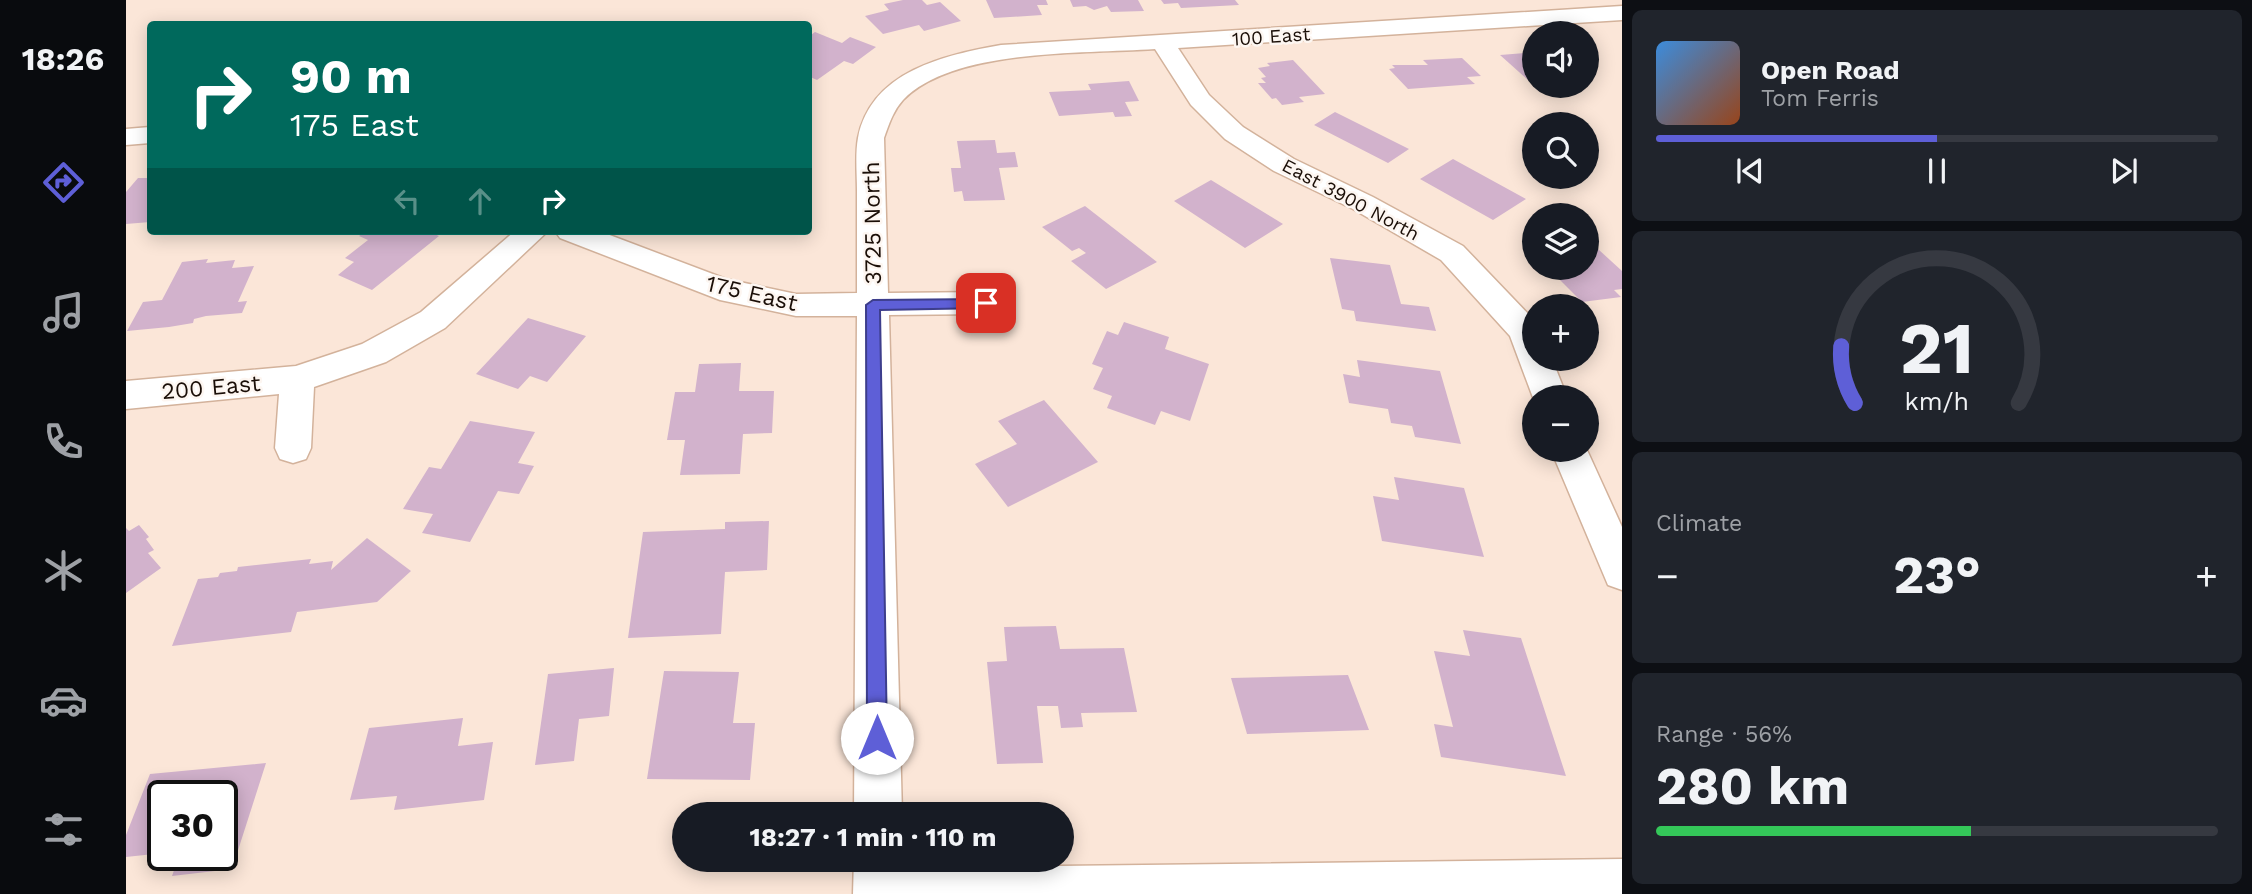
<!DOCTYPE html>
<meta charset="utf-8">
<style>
body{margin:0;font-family:"Work Sans",sans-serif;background:#20242c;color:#f1f3f6;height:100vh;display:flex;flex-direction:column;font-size:26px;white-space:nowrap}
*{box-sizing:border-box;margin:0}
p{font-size:23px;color:#9ea1a6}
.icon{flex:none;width:38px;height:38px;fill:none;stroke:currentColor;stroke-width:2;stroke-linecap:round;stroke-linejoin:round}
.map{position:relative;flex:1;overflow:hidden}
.details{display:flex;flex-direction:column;gap:10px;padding:10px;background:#0d0f14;width:630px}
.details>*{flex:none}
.top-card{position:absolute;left:21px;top:21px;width:665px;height:214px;border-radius:7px;box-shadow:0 4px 18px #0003;background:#00695c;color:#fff;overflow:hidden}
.buttons{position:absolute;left:1396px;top:21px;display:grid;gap:14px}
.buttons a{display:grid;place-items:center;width:77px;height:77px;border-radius:50%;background:#171b24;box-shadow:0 4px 18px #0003;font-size:35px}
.speed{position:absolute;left:21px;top:780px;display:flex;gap:14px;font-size:35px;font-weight:700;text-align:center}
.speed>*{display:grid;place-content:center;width:91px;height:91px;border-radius:50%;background:#171b24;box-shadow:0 4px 18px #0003;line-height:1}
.speed .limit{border:4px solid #111;border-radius:10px;background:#fff;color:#111}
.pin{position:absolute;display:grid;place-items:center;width:60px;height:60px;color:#fff;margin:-30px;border-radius:14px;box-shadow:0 4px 10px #0006}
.me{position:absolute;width:77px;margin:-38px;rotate:0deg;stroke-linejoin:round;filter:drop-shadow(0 0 5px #0008)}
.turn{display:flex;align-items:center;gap:24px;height:147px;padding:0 28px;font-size:32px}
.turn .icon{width:91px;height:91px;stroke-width:2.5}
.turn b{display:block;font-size:49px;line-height:60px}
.lanes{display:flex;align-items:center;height:66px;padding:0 28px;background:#0003;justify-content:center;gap:35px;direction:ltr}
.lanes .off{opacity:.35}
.big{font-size:52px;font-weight:700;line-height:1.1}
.details .card{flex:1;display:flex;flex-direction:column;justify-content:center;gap:10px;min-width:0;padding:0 24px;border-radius:10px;background:#20242c}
.details .dial{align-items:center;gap:0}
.dial svg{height:182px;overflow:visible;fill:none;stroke:#363941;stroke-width:7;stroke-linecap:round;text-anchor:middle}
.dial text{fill:#f1f3f6;stroke:none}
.song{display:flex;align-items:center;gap:21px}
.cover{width:84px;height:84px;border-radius:10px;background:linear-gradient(135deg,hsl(210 70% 55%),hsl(20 70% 35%))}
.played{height:7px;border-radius:4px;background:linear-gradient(90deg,#5e5fd7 50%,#363941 50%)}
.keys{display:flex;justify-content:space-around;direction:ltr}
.heat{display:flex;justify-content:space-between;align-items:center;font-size:38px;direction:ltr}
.charge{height:10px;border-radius:5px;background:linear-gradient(90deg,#34c759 56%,#363941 0)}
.trip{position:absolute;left:546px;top:802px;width:402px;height:70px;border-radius:35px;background:#171b24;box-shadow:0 4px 18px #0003;font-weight:700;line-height:70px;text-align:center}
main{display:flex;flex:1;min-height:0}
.menu{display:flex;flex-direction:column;width:126px;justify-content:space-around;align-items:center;background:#090b0e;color:#9ea1a6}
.menu .icon{width:49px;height:49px}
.menu .on{color:#5e5fd7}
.menu b{font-size:32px;color:#f1f3f6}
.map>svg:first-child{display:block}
</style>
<main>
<nav class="menu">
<b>18:26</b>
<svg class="icon on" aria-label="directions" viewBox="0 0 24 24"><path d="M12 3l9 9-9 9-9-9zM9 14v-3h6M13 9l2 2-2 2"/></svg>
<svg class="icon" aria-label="music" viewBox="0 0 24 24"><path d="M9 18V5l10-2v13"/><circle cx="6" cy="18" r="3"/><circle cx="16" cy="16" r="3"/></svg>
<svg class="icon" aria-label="phone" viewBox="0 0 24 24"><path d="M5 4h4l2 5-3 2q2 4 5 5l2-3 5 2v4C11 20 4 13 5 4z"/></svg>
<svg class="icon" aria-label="climate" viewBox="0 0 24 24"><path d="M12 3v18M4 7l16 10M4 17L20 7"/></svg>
<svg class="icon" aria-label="car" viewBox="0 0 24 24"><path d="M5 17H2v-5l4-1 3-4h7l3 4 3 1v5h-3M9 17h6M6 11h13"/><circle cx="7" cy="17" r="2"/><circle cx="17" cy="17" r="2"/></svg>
<svg class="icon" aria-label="filters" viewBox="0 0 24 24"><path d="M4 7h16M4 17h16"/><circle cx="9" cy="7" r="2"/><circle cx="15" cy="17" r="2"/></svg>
</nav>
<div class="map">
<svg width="1496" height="894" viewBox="0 0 1496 894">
<rect width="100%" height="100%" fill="#fbe6d8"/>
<path fill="#d2b2cc" d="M777,0H796L801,5L814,2L835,21L798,31L793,25L757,34L739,16L763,10L758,4Z
M860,0H920L922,5H911L916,15L868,18Z
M944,0H1012L1018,11L985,12L981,6L968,10L960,6L947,7Z
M1035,0H1109L1113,5L1055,8L1052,3L1038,4Z
M689,32L716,43L724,37L750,47L727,64L718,61L691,80L682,76V37Z
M1409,52V80L1403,81L1374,55L1399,53L1402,56L1406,55L1403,53Z
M1336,58L1355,76L1341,77L1349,84L1282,89L1263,69L1269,68L1266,65H1302L1297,60Z
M1167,60L1199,94L1173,97L1178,102L1156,105L1150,98L1146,99L1132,83H1140L1135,78L1140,77L1132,68L1144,66L1141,63Z
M1003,81L1013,101L999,102L1006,116L989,117L987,112L933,116L923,92L965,90L962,84Z
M1209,112L1283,149L1262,163L1188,125Z
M869,140L871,153L889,152L892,167L873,168L879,200L838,201L836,191L828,192L825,168H835L831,141Z
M1327,159L1400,199L1367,220L1294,179Z
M12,178H24V222L0,224V192Z
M1085,180L1157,224L1119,248L1048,201Z
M959,206L1031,262L980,289L945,261L960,253L953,248L946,251L916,227Z
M240,231H301L313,236L246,290L212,275L228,262L219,258L242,240L233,236Z
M1461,239L1496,271V289L1488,290L1495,297L1456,302L1422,268H1461Z
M1204,258L1264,265L1275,304L1303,307L1310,331L1230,321L1228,311L1216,309Z
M82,259L80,263L109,260L106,268L128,266L112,302L121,301L116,313L80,316L68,319L67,323L43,327L1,331L17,302L36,300L56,262Z
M402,318L460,336L421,382L404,376L392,389L350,374Z
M998,322L1043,337L1039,349L1083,364L1064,421L1035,411L1029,425L981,408L986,396L967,389L977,368L966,364L981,331L992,335Z
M1231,360L1314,371L1335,444L1289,437L1286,426L1265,423L1262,409L1223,403L1217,374L1234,377Z
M615,363L613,391H648L646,433L617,434L614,474L554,475L559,440H541L549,392H569L573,364Z
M918,400L972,462L882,507L849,464L891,444L872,421Z
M344,421L409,432L392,463L408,466L393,494L372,491L344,542L296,533L307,514L277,509L303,467L315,469Z
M1268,477L1338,488L1358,557L1256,541L1247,496L1273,500Z
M643,521L641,570L599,572L595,634L502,638L517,532L599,529V522Z
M13,525L23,537L20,539L28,550L22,553L35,568L0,593V528L3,531Z
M241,538L285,571L251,602L171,612L165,632L46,646L72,579L92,577L94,573L111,571L112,567L185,559L183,564L207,561L205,570Z
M930,626L934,649L998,648L1011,712L955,713L957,727L935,728L932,706H911L917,763L871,764L861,662L881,661L878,627Z
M1337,630L1395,638L1440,776L1315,757L1308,724L1327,727L1308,651L1344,656Z
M488,668L483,716L453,719L448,761L409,765L422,674Z
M538,671L613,672L607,723H629L624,780L521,779Z
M1222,675L1243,730L1121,734L1105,678Z
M337,718L332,746L367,742L358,800L268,810L271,796L224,800L243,728Z
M140,763L106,869L46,876L53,856H96V796H37V853L0,857V835L24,774Z"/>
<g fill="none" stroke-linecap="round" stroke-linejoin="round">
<defs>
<path id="minor" d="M1496,6V20L1052,48L1083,95L1117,127L1168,159L1247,197L1337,246L1409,321V359H1426L1441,397H1409V403L1384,336L1315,260L1227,209L1148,171L1099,139L1065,105L1029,49C960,54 827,48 777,100C767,111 763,124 758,138L762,293L860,292L871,295L876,303L871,311L860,314L763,315L776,814H728L731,316H670L594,300L434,238L429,231H473L600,279L670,294L731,293C731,259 731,225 731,191C731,174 729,154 732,138C745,71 819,55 875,45Z
M24,127V143L0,145V129Z
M389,231H422L319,328L260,362L188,387L185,448L180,459L167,463L154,459L149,448L153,394L0,409V381L170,366L236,344L295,312Z
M1425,450H1461L1496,527V590L1482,585Z
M728,859H778V868L1496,859V894H727Z"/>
</defs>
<use href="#minor" stroke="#d3b29b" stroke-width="3"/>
<use href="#minor" fill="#fff" fill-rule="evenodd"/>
</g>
<path fill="#5e5fd7" stroke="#3d3e8c" stroke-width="2" d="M860,299L867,303L860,308L754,310L761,738L758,746L751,749L744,746L741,738L740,305L747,300Z"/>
<g text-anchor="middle" stroke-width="5" stroke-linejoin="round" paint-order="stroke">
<g font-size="19" fill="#1a0e07" stroke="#fdf6f1">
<text transform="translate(1145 36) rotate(-4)" y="7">100 East</text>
<text transform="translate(1225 199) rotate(28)" y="7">East 3900 North</text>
</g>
<g font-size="23" fill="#1a0e07" stroke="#fdf6f1">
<text transform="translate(746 223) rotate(-91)" y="8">3725 North</text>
<text transform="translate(626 293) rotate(13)" y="8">175 East</text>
<text transform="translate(85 387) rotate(-5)" y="8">200 East</text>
</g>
</g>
</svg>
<div class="buttons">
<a><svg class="icon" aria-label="sound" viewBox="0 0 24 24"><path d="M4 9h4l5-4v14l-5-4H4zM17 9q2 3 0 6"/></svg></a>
<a><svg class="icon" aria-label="search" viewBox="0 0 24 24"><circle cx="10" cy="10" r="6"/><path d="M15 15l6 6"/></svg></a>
<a><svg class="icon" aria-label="layers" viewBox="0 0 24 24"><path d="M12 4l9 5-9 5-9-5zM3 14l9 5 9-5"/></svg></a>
<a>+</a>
<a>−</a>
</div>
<div class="speed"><div class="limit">30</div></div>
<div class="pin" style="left:860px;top:303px;background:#d93025"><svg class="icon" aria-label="arrive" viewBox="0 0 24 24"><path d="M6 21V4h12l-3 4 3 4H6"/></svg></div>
<svg class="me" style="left:751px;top:738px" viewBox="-20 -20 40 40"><circle r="19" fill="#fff"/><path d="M0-13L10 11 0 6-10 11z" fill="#5e5fd7"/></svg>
<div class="trip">18:27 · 1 min · 110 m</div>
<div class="top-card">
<div class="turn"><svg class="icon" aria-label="right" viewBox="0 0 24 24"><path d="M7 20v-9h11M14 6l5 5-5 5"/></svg><div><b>90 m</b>175 East</div></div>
<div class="lanes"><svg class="icon off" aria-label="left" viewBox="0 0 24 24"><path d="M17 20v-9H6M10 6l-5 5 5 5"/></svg><svg class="icon off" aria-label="ahead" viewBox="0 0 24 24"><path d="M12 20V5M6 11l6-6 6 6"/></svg><svg class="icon" aria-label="right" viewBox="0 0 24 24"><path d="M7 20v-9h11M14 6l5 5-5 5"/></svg></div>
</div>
</div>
<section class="details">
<div class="card">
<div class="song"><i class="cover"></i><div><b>Open Road</b><p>Tom Ferris</p></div></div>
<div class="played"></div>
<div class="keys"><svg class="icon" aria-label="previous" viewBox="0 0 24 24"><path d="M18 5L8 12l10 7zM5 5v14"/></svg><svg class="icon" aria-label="pause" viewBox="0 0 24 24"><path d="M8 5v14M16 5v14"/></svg><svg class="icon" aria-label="next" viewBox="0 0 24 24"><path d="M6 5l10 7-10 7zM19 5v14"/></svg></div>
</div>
<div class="card dial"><svg viewBox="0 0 100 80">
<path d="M14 69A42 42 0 1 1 86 69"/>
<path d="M14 69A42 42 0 0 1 8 44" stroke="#5e5fd7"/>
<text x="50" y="56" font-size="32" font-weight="700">21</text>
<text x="50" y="72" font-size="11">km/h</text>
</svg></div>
<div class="card"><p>Climate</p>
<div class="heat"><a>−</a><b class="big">23°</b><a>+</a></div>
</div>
<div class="card"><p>Range · 56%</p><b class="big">280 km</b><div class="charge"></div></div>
</section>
</main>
